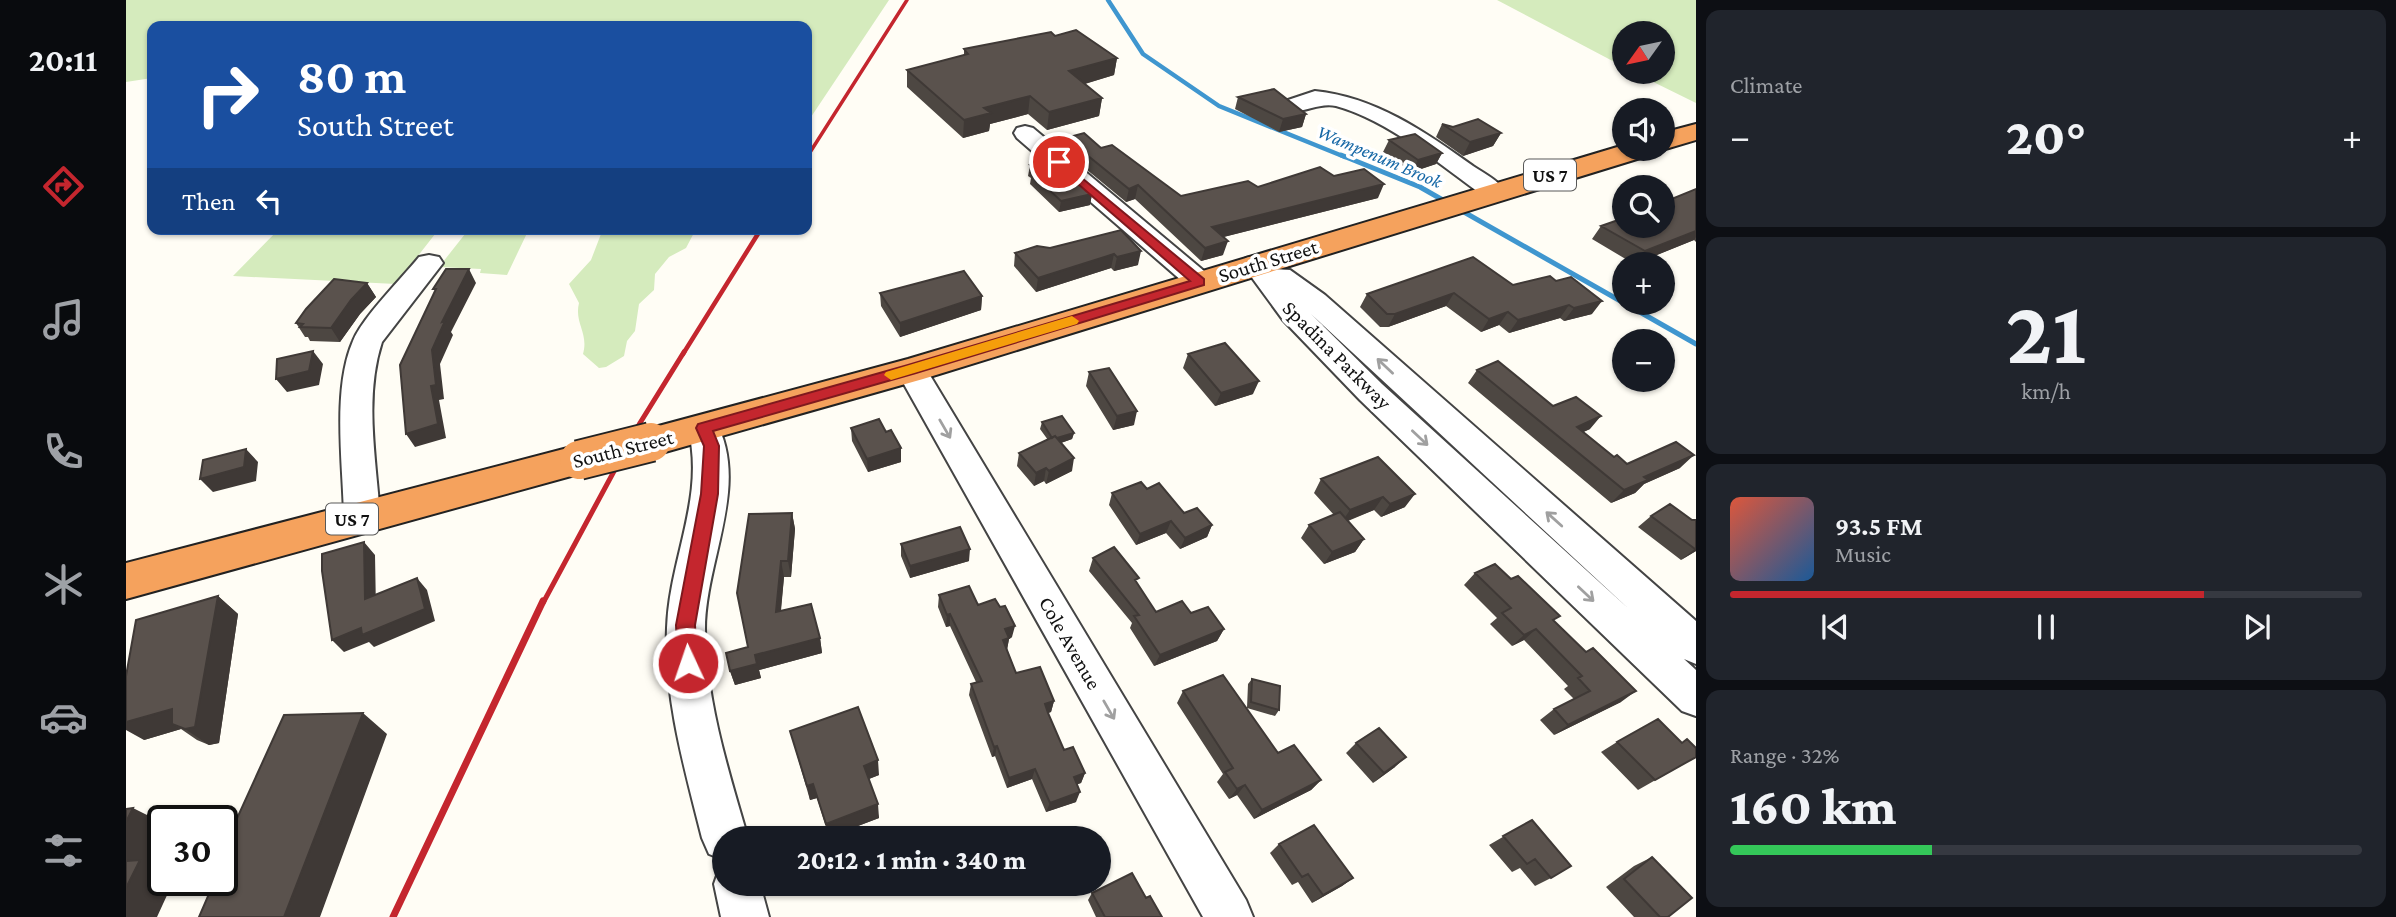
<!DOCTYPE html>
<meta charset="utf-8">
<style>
body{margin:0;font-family:"Crimson Pro",serif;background:#20242c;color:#f1f3f6;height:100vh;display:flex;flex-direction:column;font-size:26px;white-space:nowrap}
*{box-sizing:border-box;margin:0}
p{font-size:23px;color:#9ea1a6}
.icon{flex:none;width:38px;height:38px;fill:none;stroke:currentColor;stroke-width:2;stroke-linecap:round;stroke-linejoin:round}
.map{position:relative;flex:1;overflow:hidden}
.sheet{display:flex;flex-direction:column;gap:10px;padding:10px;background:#0d0f14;width:700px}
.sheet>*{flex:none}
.top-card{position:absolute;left:21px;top:21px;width:665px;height:214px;border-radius:14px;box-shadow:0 2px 5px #0004;background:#1a4fa0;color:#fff;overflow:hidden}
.needle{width:46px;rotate:237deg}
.buttons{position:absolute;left:1486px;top:21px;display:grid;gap:14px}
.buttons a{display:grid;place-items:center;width:63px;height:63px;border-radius:50%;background:#171b24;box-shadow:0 2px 5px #0004;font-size:35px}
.speed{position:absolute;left:21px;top:805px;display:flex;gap:14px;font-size:35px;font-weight:700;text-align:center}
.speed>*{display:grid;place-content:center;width:91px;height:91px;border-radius:50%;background:#171b24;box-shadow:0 2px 5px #0004;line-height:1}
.speed .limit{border:4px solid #111;border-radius:10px;background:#fff;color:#111}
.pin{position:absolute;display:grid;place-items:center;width:60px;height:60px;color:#fff;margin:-30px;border:4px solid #fff;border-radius:50%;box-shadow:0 2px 7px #0007}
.me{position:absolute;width:77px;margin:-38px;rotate:357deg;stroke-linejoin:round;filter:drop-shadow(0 0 5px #0008)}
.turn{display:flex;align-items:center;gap:24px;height:147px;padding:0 35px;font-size:32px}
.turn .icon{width:91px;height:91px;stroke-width:2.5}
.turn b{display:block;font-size:49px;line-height:60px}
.then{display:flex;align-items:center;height:66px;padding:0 35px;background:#0003;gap:14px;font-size:26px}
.big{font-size:52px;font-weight:800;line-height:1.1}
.sheet .tile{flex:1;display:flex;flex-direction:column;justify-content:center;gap:10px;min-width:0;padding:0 24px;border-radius:14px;background:#20242c}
.sheet .dial{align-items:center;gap:0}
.dial b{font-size:91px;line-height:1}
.song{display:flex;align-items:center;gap:21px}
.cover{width:84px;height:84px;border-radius:10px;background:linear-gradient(135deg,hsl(10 70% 55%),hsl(210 70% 35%))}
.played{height:7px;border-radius:4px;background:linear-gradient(90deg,#c4262e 75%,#363941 75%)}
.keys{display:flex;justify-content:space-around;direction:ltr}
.heat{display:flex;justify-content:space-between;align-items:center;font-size:38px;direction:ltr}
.charge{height:10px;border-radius:5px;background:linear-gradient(90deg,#34c759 32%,#363941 0)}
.trip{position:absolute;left:586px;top:826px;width:399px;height:70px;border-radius:35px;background:#171b24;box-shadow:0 2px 5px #0004;font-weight:800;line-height:70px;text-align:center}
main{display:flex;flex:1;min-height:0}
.tab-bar{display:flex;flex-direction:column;width:126px;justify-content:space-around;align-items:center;background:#090b0e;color:#9ea1a6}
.tab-bar .icon{width:49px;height:49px}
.tab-bar .active{color:#c4262e}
.tab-bar b{font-size:32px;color:#f1f3f6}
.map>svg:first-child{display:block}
</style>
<main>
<nav class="tab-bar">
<b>20:11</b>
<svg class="icon active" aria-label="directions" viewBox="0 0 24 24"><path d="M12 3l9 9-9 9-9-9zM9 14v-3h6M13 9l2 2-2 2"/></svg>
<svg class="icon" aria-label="music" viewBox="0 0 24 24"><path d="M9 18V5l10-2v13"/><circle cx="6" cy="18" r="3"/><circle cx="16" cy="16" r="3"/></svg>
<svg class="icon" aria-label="phone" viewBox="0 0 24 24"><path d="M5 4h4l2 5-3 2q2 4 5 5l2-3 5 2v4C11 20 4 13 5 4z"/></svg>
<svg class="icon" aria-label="climate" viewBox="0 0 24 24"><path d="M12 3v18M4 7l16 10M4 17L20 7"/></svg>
<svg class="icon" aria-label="car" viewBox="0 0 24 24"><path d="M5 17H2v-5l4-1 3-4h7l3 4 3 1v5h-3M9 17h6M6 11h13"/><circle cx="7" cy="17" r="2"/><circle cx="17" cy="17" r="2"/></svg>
<svg class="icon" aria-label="filters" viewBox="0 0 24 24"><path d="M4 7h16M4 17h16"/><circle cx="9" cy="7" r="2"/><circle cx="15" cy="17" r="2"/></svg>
</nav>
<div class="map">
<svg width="1570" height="917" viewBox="0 0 1570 917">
<rect width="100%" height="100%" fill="#fffdf5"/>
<path fill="#d5ebbd" d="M0,0H763L681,123V26H26V78L0,82Z
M1371,0H1570V103L1507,72H1536V33H1498V67Z
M153,229H313L270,284L107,276Z
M343,229H403L381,275L354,273L355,269L313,267Z
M470,229H570L560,248L543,257L529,274L528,290L513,304L509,331L501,341L498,356L480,367L473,368L457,354C463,333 448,323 453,303L443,284L465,260L475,234L471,233Z"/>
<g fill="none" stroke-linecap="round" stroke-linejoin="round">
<path stroke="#3f96cf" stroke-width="4.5" d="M982,0L1017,54L1093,106L1219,157"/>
<path stroke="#3f96cf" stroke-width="5" d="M1215,155L1294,187L1570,344"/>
<defs>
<path id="minor" d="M1189,91C1249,97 1298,131 1347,166C1358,173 1373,181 1380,192L1377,197L1368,199L1359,197C1316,166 1262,120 1210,106C1192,102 1179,114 1162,110L1159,105L1162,100Z
M899,126L907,128L1084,276L1088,282L1084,288L1074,291L1064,288L891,138L888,133L891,128Z
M303,255L313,257L317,263L256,342C238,397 250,459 254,516L248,526L236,530L224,526L218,516C217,464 206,389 227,341C236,318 276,278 293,257Z
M1130,256L1140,258L1148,269L1164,270L1199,295L1570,621V664L1558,659L1570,670V716L1556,711L1234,400L1157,320L1116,264L1120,258ZM1185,314L1504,610L1256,384Z
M785,359L796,362L1120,900L1127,917H1077L770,370L774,362Z
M578,416L589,420C625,484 579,561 579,629C580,700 602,770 622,838H598V860L583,854L576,838C559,770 538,699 541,628C543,559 580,497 562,428L567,420Z
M598,866V884H634L643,917H595L588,884L594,867Z"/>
<path id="highway" d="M1570,124V140L1536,150L1531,149H1536V133Z
M1498,145V149H1528L1524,155L797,379L525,456L512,452L506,442L512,432L525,428L782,359Z
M453,445L467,450L472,460L467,470L0,599V563Z"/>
</defs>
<use href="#minor" stroke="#444" stroke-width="4"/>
<use href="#highway" stroke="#222" stroke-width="4"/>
<use href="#minor" fill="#fff" fill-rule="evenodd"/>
<use href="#highway" fill="#f5a25d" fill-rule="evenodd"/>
<path stroke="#c4262e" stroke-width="3.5" d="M681,157L781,0"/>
<path stroke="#c4262e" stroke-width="4.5" d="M557,354L635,229"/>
<path stroke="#c4262e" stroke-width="5" d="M417,603L514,423L558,352"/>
<path stroke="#c4262e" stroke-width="7" d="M267,917L417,601"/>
<defs>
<path id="highway-bridge" d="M453,460L525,442"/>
</defs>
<use href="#highway-bridge" stroke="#222" stroke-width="42" stroke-linecap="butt"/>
<use href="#highway-bridge" stroke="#f5a25d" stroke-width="38"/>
</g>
<path fill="#4d4742" d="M929,36L991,58L988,75L959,84L976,98L973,116L921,130L902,114L864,124L863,131L837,138L781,87V70L838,56V49Z
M1112,97L1180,114L1176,127L1153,132L1109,109Z
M1316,124L1327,127L1375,133L1367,146L1337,156L1310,137Z
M940,138L975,148L1055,196L1132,187L1208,176L1252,198L1097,237V255L1075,261L1009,199L1000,202L938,151Z
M1263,140L1316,153L1310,164L1286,172L1257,152Z
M904,165L966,194L964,205L933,212L904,184L905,178L902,176Z
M1570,189V242L1568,240L1508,264L1466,239L1475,226H1498Z
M995,230L1012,265L988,271L985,268L910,292L888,266L889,253L924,248Z
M1424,276L1466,314L1438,321L1434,318L1383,333L1373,325L1355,332L1320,306L1262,327H1254L1234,307L1241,294L1387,285Z
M241,283L250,297L234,314L214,342L184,341L182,337H179L170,323Z
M754,293L856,296L855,310L774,337L755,306Z
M1062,354L1127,394L1089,406L1057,368Z
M1351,370L1427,406L1464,429L1457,432L1488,457L1501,464L1554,468L1518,484L1509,493L1485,503L1342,383Z
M963,372L1008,425L987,430L960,386Z
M916,422L948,433L946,439L935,443L946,471L920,484L918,481L908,486L891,466L893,453L922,440L914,429Z
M725,428L760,432L775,448V462L742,472L726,441Z
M1252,457L1279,507L1255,517L1248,510L1222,521L1238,539L1229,552L1198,564L1175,538L1183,525L1208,515L1188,493L1195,479Z
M1021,489L1058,513L1086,525L1081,537L1054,549L1040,533L1010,545L983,505L986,493Z
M666,513L669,529L665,577H658L655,611L694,638L696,653L633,670L635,678L609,685L604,671L622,647Z
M1525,516L1570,520V551L1555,560L1512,527Z
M775,544L843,561L784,578L775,556Z
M967,558L1011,583L1030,612L1065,613L1098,629L1091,641L1028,666L1004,628L1006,623L963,571Z
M1349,573L1428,621L1495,702L1428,735L1414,720L1428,709L1448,699L1438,689L1442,686L1398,640L1386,646L1364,624L1371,618L1338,585Z
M813,595L852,605L886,637L883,639L881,649L890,673L928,701L925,712L922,713L938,750L959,773L955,783L951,784L950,802L920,812L906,779L881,788L869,756L866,757L843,695L845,684L850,682L824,626L820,627L812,607Z
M92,596L112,614L93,743L83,745L71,740L55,729L18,740Z
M1126,679L1153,710L1149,716L1121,708L1122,684Z
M1057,691L1152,753L1195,780L1185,790L1128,819L1111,795L1103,799L1091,782L1097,774L1051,703Z
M664,731L753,775L743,779L753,818L703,837L691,798L684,800Z
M1491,742L1570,757L1512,790L1475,752Z
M1230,743L1269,767L1247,783L1220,753Z
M1406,820L1425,878L1409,886L1394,868L1386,872L1363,845Z
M1153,844L1227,878L1216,886L1186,903L1172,882L1166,885L1144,853Z
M1526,857L1542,917H1508L1480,887L1508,866Z
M966,893L1020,898L1036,917H970L962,900Z"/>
<path fill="#3f3936" d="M991,58L988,75L941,89L943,71Z
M904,96L902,114L864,124L863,131L837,138L838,120L858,108Z
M976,98L973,116L921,130L923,112Z
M1180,114L1176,127L1153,132L1157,119Z
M1375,133L1367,146L1337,156L1344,142Z
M1316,153L1310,164L1286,172L1292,160Z
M1258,184L1252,198L1082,241L1086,227Z
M1012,185L1009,199L1000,202L1003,189Z
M966,194L964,205L933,212L935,201Z
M1570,231V237L1568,240L1509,264L1519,251Z
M1102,241L1097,255L1075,261L1079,248Z
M1015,251L1012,265L988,271L991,257Z
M988,254L985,268L910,292L912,278Z
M343,269L350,283L325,332L327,335L314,364L318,399L313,400L320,438L289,447L280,434L305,386L306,350L316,322Z
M241,283L250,297L234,314L214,342L205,328L225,300Z
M1328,293L1320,306L1262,327L1269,314Z
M856,296L855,310L774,337V323Z
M1476,301L1466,314L1438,321L1448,308Z
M1443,305L1434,318L1383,333L1392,320Z
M1382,312L1373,325L1355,332L1363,319Z
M187,351L197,364L193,385L161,392L150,379Z
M1133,381L1127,394L1089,406L1095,393Z
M1011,411L1008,425L987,430L991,416Z
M1475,416L1464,429L1440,440L1451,427Z
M948,433L946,439L926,446L928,439Z
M775,448V462L742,472L741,459Z
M120,449L132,462L130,481L87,492L74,479Z
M1568,455L1554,468L1518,484L1509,493L1485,503L1498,490L1518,477Z
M948,458L946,471L920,484L923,471Z
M920,468L918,481L908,486L910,473Z
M1289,494L1279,507L1255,517L1264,504Z
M1257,497L1248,510L1215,523L1224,510Z
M666,513L669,529L665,577L662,561Z
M1045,521L1040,533L1010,545L1014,534Z
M1086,525L1081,537L1054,549L1059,538Z
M1238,539L1229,552L1198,564L1206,552Z
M238,542L249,555L250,611L239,599Z
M1570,548V551L1555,560Z
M844,549L843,561L784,578V566Z
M655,561L658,577L653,627L650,612Z
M291,578L301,590L309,621L248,647L243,642L218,652L206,640L235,628Z
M92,596L112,614L93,743L83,745L59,729L46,724L55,729L18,740L0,730V722Z
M824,614V626L820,627L821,615Z
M889,626L886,637L883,639L881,650L875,652L879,629Z
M1098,629L1091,641L1028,666L1034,655Z
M1410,629L1398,640L1386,646L1398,635Z
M694,638L696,653L633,670L635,678L609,685L604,671L629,655Z
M1510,691L1495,702L1428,735L1442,725Z
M928,701L925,712L916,715L919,704Z
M237,713L261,734L194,917H158Z
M871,746L869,756L866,757L868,747Z
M1280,757L1269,767L1247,783L1258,773Z
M752,760L753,775L740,780L738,766Z
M909,769L906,779L881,788L883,778Z
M959,773L955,783L944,787L948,777Z
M1195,780L1185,790L1128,819L1136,810Z
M687,784L691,798L684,800L681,786Z
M1119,785L1111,795L1103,799L1111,789Z
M954,792L950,802L920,812L924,803Z
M752,804L753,818L703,837L700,824Z
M7,808L37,823V838L25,865L37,871V880H48L31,917H0V822Z
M1227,878L1216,886L1186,903L1197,895Z"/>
<path fill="#5a524d" stroke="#3f3936" stroke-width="2" d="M950,30L991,58L943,71L976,98L923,112L904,96L858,108L865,113L838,120L781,70L842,54L838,49L848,47L925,32L929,36Z
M1148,89L1180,114L1157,119L1112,97Z
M1352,119L1375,133L1344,142L1316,124L1327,127Z
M958,133L975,148L986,145L1055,196L1122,181L1132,187L1194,167L1208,176L1238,169L1258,184L1086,227L1102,241L1079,248L1012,185L1003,189L940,138Z
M1289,134L1316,153L1292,160L1263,140Z
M924,158L966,194L935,201L905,173L912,172L904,165Z
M1570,189V231L1519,251L1475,226L1498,218V226H1536V203Z
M995,230L1015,251L991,257L988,254L912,278L889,253L911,246L924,248Z
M1347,257L1387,285L1424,276L1430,281L1445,277L1476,301L1448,308L1443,305L1392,320L1382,312L1363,319L1328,293L1269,314H1261L1241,294Z
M320,269H343L316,322L319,321L306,350L310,385L305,386L312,424L280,434L274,365L310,289H307Z
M838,271L856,296L774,323L754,293Z
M208,279L241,283L225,300L205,328L174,327L177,324L170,323L180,309Z
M1099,343L1133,381L1095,393L1062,354Z
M187,351L183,371L150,379L151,359Z
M1372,361L1427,406L1450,397L1475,416L1451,427L1488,457L1491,455L1501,464L1550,442L1568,455L1518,477L1522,480L1498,490L1351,370Z
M983,368L1011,411L991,416L963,372Z
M936,416L948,433L931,438L929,436L926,438L916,422Z
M753,419L760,432L765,430L775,448L741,459L725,428Z
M929,436L948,458L923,471L920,468L910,473L893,453Z
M120,449L118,467L74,479L77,460Z
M1252,457L1289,494L1264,504L1257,497L1224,510L1195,479Z
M1015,482L1021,489L1033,483L1058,513L1071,508L1086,525L1059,538L1045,521L1014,534L986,493Z
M1544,504L1566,520H1570V548L1569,549L1525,516Z
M1214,512L1238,539L1206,552L1183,525Z
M666,513L662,561H655L650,612L685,604L694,638L629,655L631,664L604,671L600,653L622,647L611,593L623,514Z
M834,527L844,549L784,566L775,544Z
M238,542L239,599L291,578L299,609L236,635L235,628L206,640L196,571V554Z
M988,547L1013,578L1009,580L1030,612L1056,601L1065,613L1082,607L1098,629L1034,655L1008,616L1013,615L967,558Z
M1369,564L1385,579L1392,576L1434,616L1427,620L1460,652L1467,648L1510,691L1442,725L1428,709L1464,691L1452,678L1456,676L1410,629L1398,635L1376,613L1385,608L1349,573Z
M843,586L852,605L869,599L874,607L879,606L889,626L879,629L883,638L877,640L890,673L914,667L928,701L919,704L922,713L938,750L947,747L959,773L948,777L954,792L924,803L909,769L883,778L871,746L868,747L845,684L856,681L824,614L821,615L813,595Z
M92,596L69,727L59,729L46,724V709L0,722V676L10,620Z
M1097,675L1152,753L1168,745L1195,780L1136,810L1119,785L1111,789L1099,772L1107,768L1057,691Z
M1126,679L1154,686L1153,710L1125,702Z
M732,707L752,760L738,766L752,804L700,824L687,784L681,786L664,731Z
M237,713L158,917H73L89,880H96V865L109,836H103L158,715Z
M1532,719L1556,743L1561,739L1570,748V757L1529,780L1491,742Z
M1253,728L1280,757L1258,773L1230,743Z
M7,808L0,822V809Z
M1406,820L1445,866L1425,878L1409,859L1401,864L1377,836Z
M1188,825L1227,878L1197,895L1182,874L1176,877L1153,844Z
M1526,857L1566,898L1542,917H1534L1498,879Z
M14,860L0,888V861Z
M1006,873L1020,898L1024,896L1036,917H979L966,893Z"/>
<defs><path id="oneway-shaft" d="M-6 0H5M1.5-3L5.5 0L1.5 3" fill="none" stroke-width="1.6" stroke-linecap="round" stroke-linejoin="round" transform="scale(1.75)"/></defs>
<g stroke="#a0a0a0">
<use href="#oneway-shaft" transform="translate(1259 366) rotate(-137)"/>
<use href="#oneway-shaft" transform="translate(819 429) rotate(60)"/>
<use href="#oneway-shaft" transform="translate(1294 438) rotate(43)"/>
<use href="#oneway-shaft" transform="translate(1428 519) rotate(-138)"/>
<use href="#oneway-shaft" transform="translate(1460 594) rotate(43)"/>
<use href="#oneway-shaft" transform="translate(983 710) rotate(60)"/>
</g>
<path fill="#c4262e" stroke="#7f191e" stroke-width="2" d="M933,159L1078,279V285L790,373L587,431L593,446L592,494L569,625L571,663L569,669L562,672L555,669L552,663L550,625L575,494L578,446L570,428L572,424L782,365L1064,281L929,164V160Z"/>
<path fill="#f59e0b" d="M946,316L953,321L951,324L765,380L758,375L760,372Z"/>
<g text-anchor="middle" stroke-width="7" stroke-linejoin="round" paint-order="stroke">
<g font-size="19" font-style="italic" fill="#1768a6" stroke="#fff">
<text transform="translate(1254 156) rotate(23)" y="7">Wampenum Brook</text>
</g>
<g fill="#fff" stroke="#585858" stroke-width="2">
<rect x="1398" y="159.5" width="52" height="31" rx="5"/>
<rect x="200" y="503.5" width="52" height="31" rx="5"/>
</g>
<g font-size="19" font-weight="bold" fill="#111">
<text x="1424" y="182">US 7</text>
<text x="226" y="526">US 7</text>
</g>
<g font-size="21" fill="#111" stroke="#fff">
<text transform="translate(1142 261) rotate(-17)" y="7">South Street</text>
<text transform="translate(1211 355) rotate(45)" y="7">Spadina Parkway</text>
<text transform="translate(497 449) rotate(-14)" y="7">South Street</text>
<text transform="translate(944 643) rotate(60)" y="7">Cole Avenue</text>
</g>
</g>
</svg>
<div class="buttons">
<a><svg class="needle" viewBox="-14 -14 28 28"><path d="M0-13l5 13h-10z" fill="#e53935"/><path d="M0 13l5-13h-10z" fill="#9ea1a6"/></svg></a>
<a><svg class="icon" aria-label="sound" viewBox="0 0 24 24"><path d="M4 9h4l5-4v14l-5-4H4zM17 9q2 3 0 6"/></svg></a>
<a><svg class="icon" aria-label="search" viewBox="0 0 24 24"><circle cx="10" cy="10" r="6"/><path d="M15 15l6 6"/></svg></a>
<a>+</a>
<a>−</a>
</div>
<div class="speed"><div class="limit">30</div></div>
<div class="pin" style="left:933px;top:162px;background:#d93025"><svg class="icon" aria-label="arrive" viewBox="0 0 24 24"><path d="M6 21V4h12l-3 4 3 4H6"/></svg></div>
<svg class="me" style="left:562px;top:663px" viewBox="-20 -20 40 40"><circle r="17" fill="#c4262e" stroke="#fff" stroke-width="3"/><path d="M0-11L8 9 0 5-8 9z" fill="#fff"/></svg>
<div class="trip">20:12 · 1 min · 340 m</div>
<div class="top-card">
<div class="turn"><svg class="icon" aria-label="right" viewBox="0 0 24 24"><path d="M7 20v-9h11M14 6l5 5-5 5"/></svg><div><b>80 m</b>South Street</div></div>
<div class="then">Then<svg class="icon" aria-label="left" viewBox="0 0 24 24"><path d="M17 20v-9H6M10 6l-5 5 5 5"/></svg></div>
</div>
</div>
<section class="sheet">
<div class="tile"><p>Climate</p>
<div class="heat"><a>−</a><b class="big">20°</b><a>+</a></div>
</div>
<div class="tile dial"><b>21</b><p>km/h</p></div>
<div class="tile">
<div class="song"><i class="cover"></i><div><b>93.5 FM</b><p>Music</p></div></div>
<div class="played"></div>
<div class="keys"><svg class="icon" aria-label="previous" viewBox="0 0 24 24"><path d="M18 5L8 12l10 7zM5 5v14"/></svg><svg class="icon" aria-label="pause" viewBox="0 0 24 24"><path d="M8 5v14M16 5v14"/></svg><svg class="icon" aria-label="next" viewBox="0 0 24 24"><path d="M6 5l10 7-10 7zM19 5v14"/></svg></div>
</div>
<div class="tile"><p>Range · 32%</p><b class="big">160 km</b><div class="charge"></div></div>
</section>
</main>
